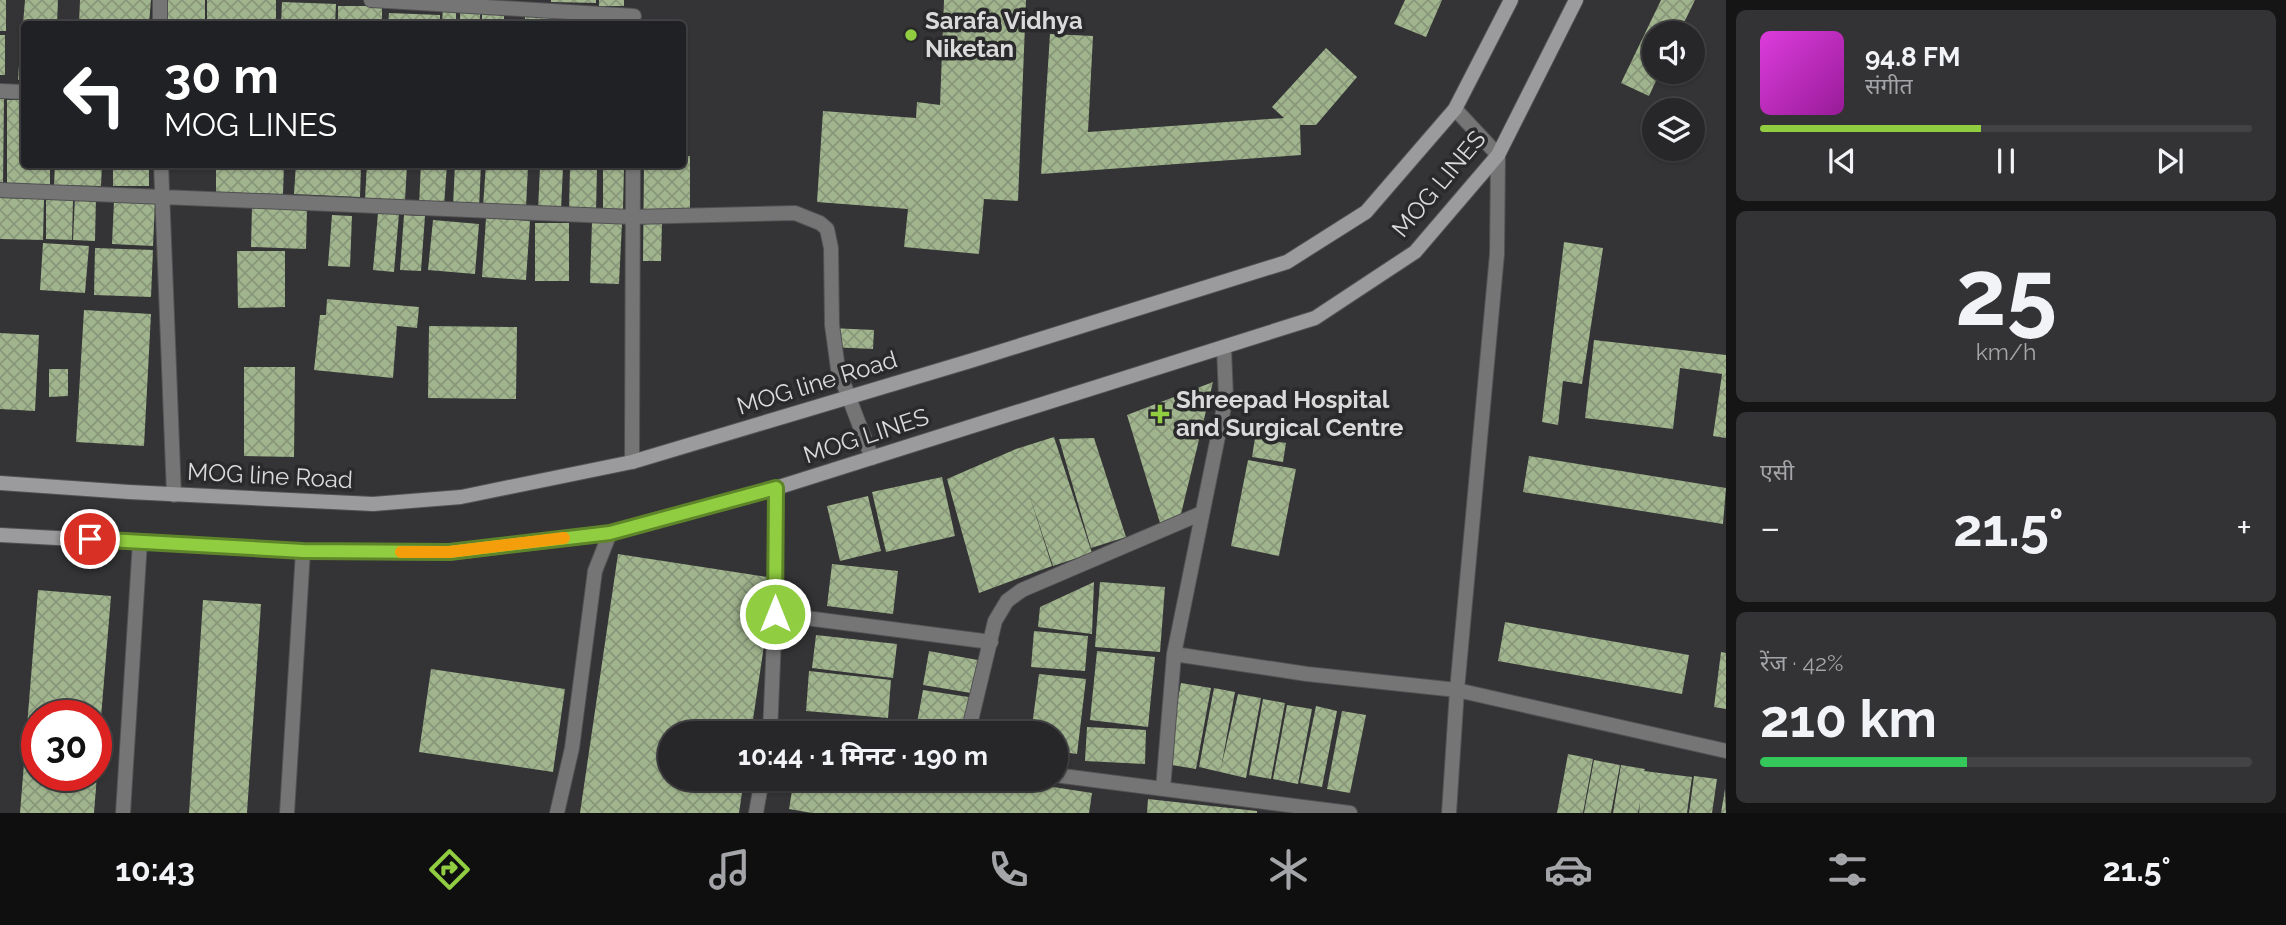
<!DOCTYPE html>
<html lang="hi">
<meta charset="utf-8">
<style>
body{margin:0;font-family:Raleway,"Noto Sans Devanagari",sans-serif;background:#333234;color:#f1f3f6;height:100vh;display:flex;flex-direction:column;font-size:26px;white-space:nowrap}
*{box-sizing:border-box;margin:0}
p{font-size:23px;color:#a4a5a8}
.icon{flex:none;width:38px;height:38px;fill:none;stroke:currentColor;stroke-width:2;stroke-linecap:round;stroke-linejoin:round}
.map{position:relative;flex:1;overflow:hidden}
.side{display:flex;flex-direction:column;gap:10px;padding:10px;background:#151516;width:560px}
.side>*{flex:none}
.top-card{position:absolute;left:21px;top:21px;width:665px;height:147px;border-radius:7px;box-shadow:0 2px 5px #0004,0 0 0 2px #434345;background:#202124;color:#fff;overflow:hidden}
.controls{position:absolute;left:1642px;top:21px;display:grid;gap:14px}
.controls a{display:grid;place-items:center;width:63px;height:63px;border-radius:50%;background:#272628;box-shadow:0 2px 5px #0004,0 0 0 2px #434345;font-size:35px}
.speed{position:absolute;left:21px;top:700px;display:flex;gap:14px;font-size:35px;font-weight:700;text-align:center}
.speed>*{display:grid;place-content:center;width:91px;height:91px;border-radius:50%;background:#272628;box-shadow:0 2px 5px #0004,0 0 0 2px #434345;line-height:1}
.speed .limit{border:10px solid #d22;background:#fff;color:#111}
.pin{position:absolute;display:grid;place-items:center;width:60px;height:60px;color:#fff;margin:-30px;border:4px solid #fff;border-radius:50%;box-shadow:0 2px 7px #0007}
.me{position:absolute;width:77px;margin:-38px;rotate:0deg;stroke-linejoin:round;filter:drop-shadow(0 0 5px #0008)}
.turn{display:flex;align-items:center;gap:24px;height:147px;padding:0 28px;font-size:32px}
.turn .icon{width:91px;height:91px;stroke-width:2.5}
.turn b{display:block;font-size:49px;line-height:60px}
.big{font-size:52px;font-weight:700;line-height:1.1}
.side .widget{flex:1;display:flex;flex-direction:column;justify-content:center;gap:10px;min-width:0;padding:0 24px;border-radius:10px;background:#333234}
.side .dial{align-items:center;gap:0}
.dial b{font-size:91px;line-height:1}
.song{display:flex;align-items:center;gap:21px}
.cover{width:84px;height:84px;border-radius:10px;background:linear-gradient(135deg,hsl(300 70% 55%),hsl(300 70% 35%))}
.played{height:7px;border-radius:4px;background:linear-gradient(90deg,#90cd40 45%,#434345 45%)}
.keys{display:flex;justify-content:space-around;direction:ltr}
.heat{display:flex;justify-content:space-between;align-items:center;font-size:38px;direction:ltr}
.charge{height:10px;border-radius:5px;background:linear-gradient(90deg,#34c759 42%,#434345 0)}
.trip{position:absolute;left:658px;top:721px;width:410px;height:70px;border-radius:35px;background:#272628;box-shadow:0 2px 5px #0004,0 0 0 2px #434345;font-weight:700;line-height:70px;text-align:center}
.dock{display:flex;height:112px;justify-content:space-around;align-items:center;background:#100f10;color:#a4a5a8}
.dock .icon{width:49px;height:49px}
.dock .selected{color:#90cd40}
.dock b{font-size:32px;color:#f1f3f6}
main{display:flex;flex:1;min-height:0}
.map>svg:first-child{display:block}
</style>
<main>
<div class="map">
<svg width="1726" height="813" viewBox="0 0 1726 813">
<defs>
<pattern id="building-cross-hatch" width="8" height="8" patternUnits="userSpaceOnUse" patternTransform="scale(1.75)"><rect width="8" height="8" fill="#a0b48d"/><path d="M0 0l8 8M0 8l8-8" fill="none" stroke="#88977a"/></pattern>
</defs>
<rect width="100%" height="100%" fill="#343335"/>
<path fill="url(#building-cross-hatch)" d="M0,0H6V31H0Z
M25,0H58L57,24H23Z
M80,0H151L149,24H79Z
M165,0H205V24H165Z
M207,0H276V24H207Z
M551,0H596V3L551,2Z
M599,0H624V6H599Z
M944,0H1026L1018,201L984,199L979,254L904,247L908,209L817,202L823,111L916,118L917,102L940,105Z
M1405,0H1442L1426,37L1394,24Z
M1661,0H1695L1679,33H1654V72H1660L1649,96L1621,83Z
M282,2L336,4L335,24H281Z
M338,6H382V24H338Z
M443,8H456V24H442Z
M482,9L504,10V24H482Z
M389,13L440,15V24H388Z
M460,13H480V24H460Z
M525,17L587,18V24H525Z
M21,34H24V80H18Z
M1050,34L1093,36L1088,132L1284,118L1272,107L1326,48L1357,77L1316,125H1300L1301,155L1041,174Z
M0,35H5V75H0Z
M0,97L4,98L3,184H0Z
M7,100H24V164H50V187H7Z
M682,156H690V223H662L661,261H643L644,164H682Z
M55,164H102L101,186L54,185Z
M113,164H149V186H113Z
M216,164H284L283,194L216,192Z
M296,164H361L360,197L294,194Z
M367,164H407L405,200L365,198Z
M421,164H447L444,206L419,205Z
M455,164H481L479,208L453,206Z
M486,164L528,166L526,208L483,206Z
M540,167L563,168L561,210H538Z
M603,167H624L623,209H603Z
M570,168L597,169L596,212L569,211Z
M75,196H96L95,241L73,240Z
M0,198L44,199L43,240L0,239Z
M46,199L73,200L72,240L46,239Z
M114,201L155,202L153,246L112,244Z
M252,206L307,208L306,249L251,247Z
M378,213L399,214L394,272L373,270Z
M332,215L352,216L350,267L328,266Z
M404,215L425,216L421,271L400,270Z
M486,218L530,221L526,280L482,277Z
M433,220L479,224L475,274L428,270Z
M592,222L622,223L619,284L590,283Z
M535,223H569V281H535Z
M1564,242L1603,248L1582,384L1563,381L1558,425L1542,422Z
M43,243L89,246L85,293L40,290Z
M95,248L153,250L151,297L94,295Z
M237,251H285V307L238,308Z
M327,299L419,307L417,328L397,326L393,378L314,370L320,315H326Z
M84,310L151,314L144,446L76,442Z
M429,326L517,327L516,399L428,398Z
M831,328L874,330L873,349L830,347Z
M0,333L39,335L35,411L0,409Z
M1594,340L1726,355V438L1713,436L1722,374L1680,368L1673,429L1585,418Z
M244,367H295L294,457L244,456Z
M49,369H68V396L49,397Z
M1213,382L1181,514L1160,523L1127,415Z
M1054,437L1092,553L1053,566L1027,488L1052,566L979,593L947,479L1016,449Z
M1094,438L1126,537L1091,548L1059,439Z
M1255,438L1286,443L1283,462L1252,457Z
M1529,456L1726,488L1723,524L1523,492Z
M1248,460L1296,469L1279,556L1231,546Z
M942,477L955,536L886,552L872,492Z
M868,496L881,551L840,561L827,506Z
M618,554L774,578L751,733H670V779H744L739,813H580Z
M832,564L898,571L893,614L827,606Z
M1094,582L1092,634L1038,627L1040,607Z
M1100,582L1165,587L1160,652L1095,647Z
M38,590L111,596L98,754H96V716H37V775H97L94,813H20Z
M203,600L261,604L247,813H189Z
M1505,622L1689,655L1682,694L1498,661Z
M1034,631L1088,636L1085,671L1031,667Z
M816,635L897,644L893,678L812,668Z
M929,651L983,661L977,694L923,685Z
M1097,651L1155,657L1148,727L1090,720Z
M1721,652L1726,653V709L1714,707Z
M431,669L565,689L553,772L419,752Z
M809,671L891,680L888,718L806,711Z
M1039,674L1086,679L1077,754L1055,751V733H1031Z
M1181,683L1211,688L1196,769L1166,764Z
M1214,688L1235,692L1221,768L1238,694L1261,698L1246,778L1199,767Z
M923,690L975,698L970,731L917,723Z
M1263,699L1285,703L1271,779L1249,775Z
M1287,705L1312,709L1298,784L1273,779Z
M1316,706L1337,711L1322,787L1300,783Z
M1342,711L1366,715L1350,793L1327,789Z
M1087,727L1146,730L1145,764L1085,761Z
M1568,754L1593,759L1583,813H1557Z
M1594,760L1620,765L1611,813H1584Z
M1621,765L1645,769L1644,771L1692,777L1687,813H1639L1640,802L1638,813H1613Z
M1694,776L1717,779L1712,813H1689Z
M794,779H1002L1092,793L1089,813H812L789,809Z
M1725,789L1726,813H1721Z
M1148,799L1257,811V813H1147Z"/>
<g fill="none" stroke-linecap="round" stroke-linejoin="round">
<defs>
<path id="service" d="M632,217L795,213L820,223L827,229L831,248L832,325L838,369L872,458
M557,813L572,748L595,571L610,533"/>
<path id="minor" d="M160,0V24
M371,0L634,16
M0,91L24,92
M161,164L174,495
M0,190L632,217
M632,462L633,164
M775,614L991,642
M1174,654L1307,674L1457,690L1726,751
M770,733L775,614L776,488
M968,733L995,621L1007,601L1022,590L1202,513
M1055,775L1350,813
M1163,789L1174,654L1226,397L1224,349
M123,813L140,541
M287,813L303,551
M756,813L762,779
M1449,813L1457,690L1497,254L1498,155L1455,109"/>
<path id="secondary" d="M0,483L129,492L373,504L461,497L632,462L970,361L1287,262L1366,212L1455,109L1511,0
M0,535L303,551L449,553L610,533L776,488L1315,318L1415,252L1498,155L1576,0"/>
</defs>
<use href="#service" stroke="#525153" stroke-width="16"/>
<use href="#minor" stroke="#525153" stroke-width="16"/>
<use href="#secondary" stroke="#525153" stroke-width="16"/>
<use href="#service" stroke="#767576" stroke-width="14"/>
<use href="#minor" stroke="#767576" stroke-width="14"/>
<use href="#secondary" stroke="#9b9a9c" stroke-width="14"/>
</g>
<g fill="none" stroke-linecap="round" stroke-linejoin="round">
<defs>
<path id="route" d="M90,539L303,551L449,552L610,533L776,488L775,614"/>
</defs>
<use href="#route" stroke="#5e852a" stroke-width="18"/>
<use href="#route" stroke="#90cd40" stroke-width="12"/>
<path stroke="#f59e0b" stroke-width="12" d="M401,552H449L564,538"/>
</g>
<g fill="#90cd40" stroke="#2a292b" stroke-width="2.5">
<circle cx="911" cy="35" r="7"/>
<path d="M1156.5 403.5h7v7h7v7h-7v7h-7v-7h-7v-7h7z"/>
</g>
<g text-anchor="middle" stroke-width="7" stroke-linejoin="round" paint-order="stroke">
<g font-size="24" font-weight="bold" fill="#dbdadb" stroke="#2a292b" text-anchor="start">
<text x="925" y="29">Sarafa Vidhya<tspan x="925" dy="28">Niketan</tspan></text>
<text x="1176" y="408">Shreepad Hospital<tspan x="1176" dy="28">and Surgical Centre</tspan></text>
</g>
<g font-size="24" fill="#dbdadb" stroke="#2a292b">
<text transform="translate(1439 184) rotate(-50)" y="8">MOG LINES</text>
<text transform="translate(817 383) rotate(-17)" y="8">MOG line Road</text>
<text transform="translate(866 436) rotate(-18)" y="8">MOG LINES</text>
<text transform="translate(270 476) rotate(3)" y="8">MOG line Road</text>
</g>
</g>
</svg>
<div class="controls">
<a><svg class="icon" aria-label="sound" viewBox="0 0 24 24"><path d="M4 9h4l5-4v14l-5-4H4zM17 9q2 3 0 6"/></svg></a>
<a><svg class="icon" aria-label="layers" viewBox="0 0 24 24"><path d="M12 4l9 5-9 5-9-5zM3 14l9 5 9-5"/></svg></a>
</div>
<div class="speed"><div class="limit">30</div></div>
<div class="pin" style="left:90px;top:539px;background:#d93025"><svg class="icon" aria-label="arrive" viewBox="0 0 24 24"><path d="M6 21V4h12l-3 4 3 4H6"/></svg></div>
<svg class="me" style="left:775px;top:614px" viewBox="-20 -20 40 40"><circle r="17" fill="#90cd40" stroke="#fff" stroke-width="3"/><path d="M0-11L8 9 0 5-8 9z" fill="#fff"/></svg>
<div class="trip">10:44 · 1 मिनट · 190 m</div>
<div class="top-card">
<div class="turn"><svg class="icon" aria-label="left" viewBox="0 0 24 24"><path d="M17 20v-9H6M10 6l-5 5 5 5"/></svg><div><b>30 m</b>MOG LINES</div></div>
</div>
</div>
<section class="side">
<div class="widget">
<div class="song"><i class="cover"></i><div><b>94.8 FM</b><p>संगीत</p></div></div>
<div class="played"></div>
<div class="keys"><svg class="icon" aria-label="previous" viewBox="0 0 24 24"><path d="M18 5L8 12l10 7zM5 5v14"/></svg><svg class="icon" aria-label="pause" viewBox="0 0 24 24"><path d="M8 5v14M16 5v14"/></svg><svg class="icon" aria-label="next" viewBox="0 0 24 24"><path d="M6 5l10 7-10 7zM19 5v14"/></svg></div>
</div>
<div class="widget dial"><b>25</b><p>km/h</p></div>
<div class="widget"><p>एसी</p>
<div class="heat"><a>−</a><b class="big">21.5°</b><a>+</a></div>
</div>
<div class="widget"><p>रेंज · 42%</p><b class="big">210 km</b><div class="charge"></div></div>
</section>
</main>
<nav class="dock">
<b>10:43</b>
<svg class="icon selected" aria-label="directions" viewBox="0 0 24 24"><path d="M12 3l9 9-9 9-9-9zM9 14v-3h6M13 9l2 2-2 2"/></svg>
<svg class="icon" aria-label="music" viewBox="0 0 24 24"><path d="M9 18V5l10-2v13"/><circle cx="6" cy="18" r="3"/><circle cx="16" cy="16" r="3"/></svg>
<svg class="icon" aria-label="phone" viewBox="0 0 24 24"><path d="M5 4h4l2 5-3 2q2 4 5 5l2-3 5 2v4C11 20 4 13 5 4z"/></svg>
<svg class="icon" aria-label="climate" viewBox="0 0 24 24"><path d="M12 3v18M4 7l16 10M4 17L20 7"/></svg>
<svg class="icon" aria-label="car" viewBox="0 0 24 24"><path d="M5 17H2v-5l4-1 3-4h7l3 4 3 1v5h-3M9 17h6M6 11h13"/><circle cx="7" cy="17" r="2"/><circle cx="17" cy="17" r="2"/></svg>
<svg class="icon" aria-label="filters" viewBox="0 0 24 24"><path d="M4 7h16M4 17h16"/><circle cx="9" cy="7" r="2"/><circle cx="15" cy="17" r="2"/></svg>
<b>21.5°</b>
</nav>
